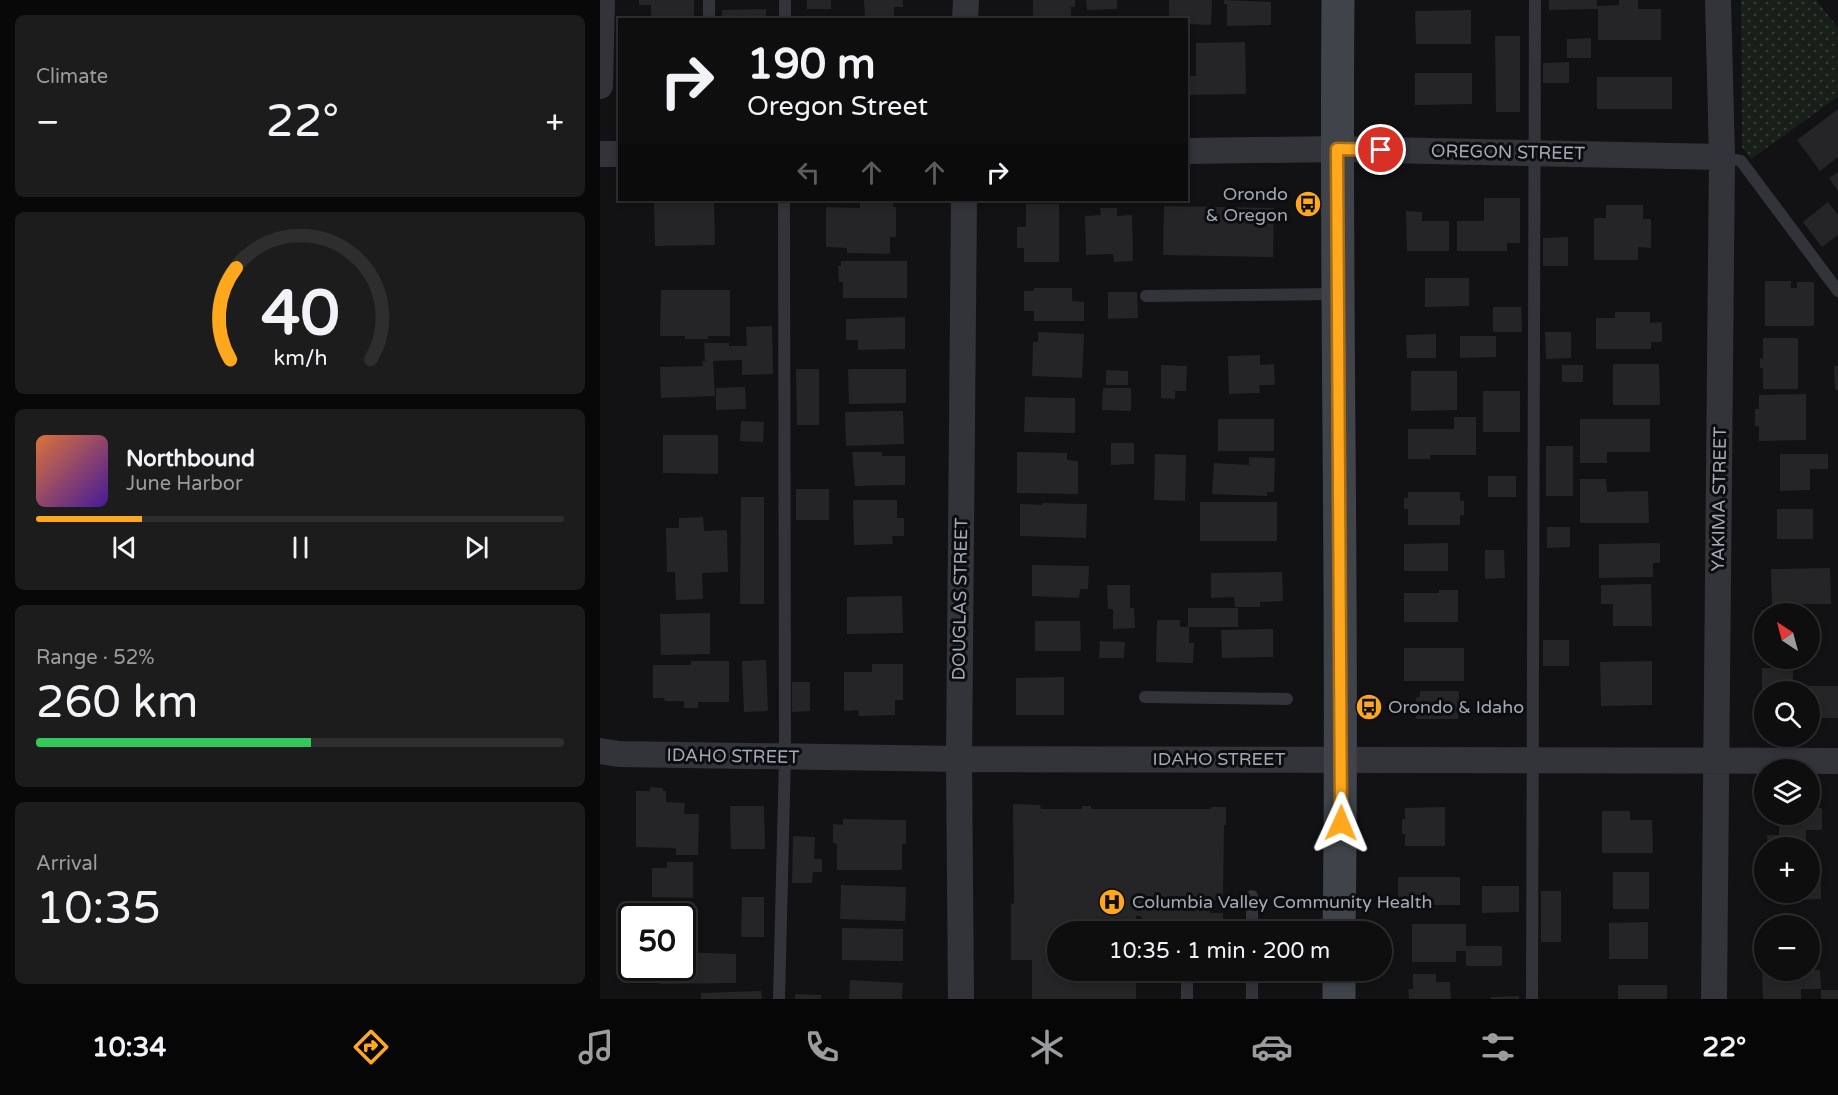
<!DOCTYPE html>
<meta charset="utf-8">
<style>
body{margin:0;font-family:"Varela Round",sans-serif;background:#1c1c1d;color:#f1f3f6;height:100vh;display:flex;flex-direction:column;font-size:22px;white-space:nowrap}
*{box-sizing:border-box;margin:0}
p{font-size:20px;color:#9b9c9e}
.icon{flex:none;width:33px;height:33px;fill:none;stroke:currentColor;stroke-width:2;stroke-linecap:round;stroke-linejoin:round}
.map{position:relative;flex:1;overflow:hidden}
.details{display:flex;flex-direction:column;gap:15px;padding:15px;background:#080808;width:600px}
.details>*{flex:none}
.guide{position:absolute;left:18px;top:18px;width:570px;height:183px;border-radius:0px;box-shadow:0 3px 9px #0003,0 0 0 2px #2e2e2f;background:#0e0e0f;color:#f1f3f6;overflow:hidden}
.needle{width:39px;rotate:324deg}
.controls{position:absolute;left:1154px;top:603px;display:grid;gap:12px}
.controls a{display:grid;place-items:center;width:66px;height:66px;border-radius:50%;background:#0e0e0f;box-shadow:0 3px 9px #0003,0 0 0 2px #2e2e2f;font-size:30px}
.speed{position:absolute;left:18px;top:903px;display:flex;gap:12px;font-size:30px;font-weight:700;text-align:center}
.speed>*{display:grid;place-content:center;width:78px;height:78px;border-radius:50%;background:#0e0e0f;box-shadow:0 3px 9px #0003,0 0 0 2px #2e2e2f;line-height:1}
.speed .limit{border:3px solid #111;border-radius:9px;background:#fff;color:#111}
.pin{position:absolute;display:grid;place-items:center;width:51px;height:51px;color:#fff;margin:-26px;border:3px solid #fff;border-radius:50%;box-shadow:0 2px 6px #0007}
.me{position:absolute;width:66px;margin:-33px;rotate:1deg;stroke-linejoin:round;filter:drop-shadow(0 0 4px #0008)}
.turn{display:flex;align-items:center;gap:21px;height:126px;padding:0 30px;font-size:27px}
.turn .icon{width:78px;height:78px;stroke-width:2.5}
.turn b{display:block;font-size:42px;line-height:51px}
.lanes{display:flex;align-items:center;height:57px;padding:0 30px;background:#0003;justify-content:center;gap:30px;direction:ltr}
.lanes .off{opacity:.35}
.big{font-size:45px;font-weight:600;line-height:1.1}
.details .tile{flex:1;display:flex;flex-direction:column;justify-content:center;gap:9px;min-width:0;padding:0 21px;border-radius:9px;background:#1c1c1d}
.details .dial{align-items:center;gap:0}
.dial svg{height:156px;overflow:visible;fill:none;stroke:#2e2e2f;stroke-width:7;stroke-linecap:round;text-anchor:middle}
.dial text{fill:#f1f3f6;stroke:none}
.song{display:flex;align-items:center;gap:18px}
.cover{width:72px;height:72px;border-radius:9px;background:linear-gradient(135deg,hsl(20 70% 55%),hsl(260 70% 35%))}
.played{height:6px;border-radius:3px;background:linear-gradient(90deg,#ffa81e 20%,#2e2e2f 20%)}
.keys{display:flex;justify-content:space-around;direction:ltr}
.heat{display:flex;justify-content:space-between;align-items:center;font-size:33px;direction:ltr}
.charge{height:9px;border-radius:4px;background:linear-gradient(90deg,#34c759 52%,#2e2e2f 0)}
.trip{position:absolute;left:447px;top:921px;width:345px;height:60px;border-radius:30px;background:#0e0e0f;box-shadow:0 3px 9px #0003,0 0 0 2px #2e2e2f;font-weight:600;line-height:60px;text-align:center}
.tab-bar{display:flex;height:96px;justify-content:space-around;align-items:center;background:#060606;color:#9b9c9e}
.tab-bar .icon{width:42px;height:42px}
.tab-bar .active{color:#ffa81e}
.tab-bar b{font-size:27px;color:#f1f3f6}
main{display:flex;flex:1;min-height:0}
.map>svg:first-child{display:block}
</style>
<main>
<section class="details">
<div class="tile"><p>Climate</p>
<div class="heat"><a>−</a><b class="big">22°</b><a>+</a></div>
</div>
<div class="tile dial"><svg viewBox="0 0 100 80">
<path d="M14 69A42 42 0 1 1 86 69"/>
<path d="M14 69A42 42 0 0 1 17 22" stroke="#ffa81e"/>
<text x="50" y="56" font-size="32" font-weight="700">40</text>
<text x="50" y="72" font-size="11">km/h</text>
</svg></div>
<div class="tile">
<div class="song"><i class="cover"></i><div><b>Northbound</b><p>June Harbor</p></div></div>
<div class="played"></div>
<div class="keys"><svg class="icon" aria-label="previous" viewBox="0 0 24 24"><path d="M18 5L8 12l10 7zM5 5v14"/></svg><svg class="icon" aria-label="pause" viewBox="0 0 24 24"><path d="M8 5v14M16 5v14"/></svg><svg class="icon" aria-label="next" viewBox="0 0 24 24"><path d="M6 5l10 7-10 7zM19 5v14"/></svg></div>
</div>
<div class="tile"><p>Range · 52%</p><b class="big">260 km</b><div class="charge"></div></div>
<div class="tile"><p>Arrival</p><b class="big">10:35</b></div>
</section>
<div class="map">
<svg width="1238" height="999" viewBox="0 0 1238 999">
<defs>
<pattern id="green-dots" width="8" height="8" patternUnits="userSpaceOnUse" patternTransform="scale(1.5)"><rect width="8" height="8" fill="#181f18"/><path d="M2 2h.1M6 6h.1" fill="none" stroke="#363d37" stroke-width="1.8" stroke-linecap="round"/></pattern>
</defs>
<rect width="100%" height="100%" fill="#121214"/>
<path fill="url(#green-dots)" d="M1141,0H1216L1238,28V97L1151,159L1142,147Z"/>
<path fill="#252528" d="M39,0H94V20H51V5H39Z
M207,0H231V9H207Z
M264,0H303V7H294V20H265Z
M433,0H475V7H471V20H433Z
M486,0H517V9L487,10Z
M569,0H612L611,25L586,24V20H569Z
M624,0L671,2V25L627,26V4H624Z
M949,0H997V6L1019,5V0H1038V9H1061V40H998V9L949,10Z
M166,9V20H122V10Z
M871,10V44H816L815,11Z
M895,36H920V112H896Z
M991,38V58H967V39Z
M645,42L646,94L586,95V76H596V43Z
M969,62V83H943V63Z
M815,73H872V104L815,105Z
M997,77H1072V109H997Z
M1238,109V157L1220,171L1197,140Z
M1238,172V191L1229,178Z
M884,198H920V243H907V251H857V221H884Z
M54,200H114L115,245L55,246Z
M260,200H293V207H296V237H290V254L247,253V248L226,247V207L260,208Z
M1228,202L1238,215V235L1222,247L1203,222Z
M426,204H459V262H424V248H417V227H426Z
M1006,205H1043V219H1051V248L1038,247V260H994V218H1006Z
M564,206L674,208L673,257L563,255Z
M500,208H517V216L532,215L533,261L514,262L513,254L486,255L485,216L501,215Z
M806,211L822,212V221H849V251H807Z
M968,237V266H943V238Z
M241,261H307V298H243V282H239L238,266H241Z
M825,278H869V306L825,307Z
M1165,281H1191V288H1197V282H1214V326H1165Z
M434,288H472V301L484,302V321H434V311H424V291H434Z
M61,290H130V336H108V339H85V336H60Z
M508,292H537L538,318L508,319Z
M893,307H921L922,332H893Z
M1015,312H1050V323L1062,322V342H1051V349H996V318H1015Z
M305,317V349L258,350V340H246V319Z
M172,326L173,374L142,375V360L113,361L115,396L61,398L60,367L103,366L102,361H105L104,343H129V346H147L146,327Z
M438,332L484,334L482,378L432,376L433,342H438Z
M945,332H971V358L946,359Z
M836,334V358H807L806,335Z
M860,336H896V357L860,358Z
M1163,338H1198V389H1163V368H1160V358L1163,359Z
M660,355V365L674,364L675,385H659L660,393L629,394L628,356Z
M1013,364H1059L1060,405H1013Z
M561,365L587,366L586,391H575V399L561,398Z
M962,365H983V382H962Z
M1234,366H1238V390H1235Z
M196,369H219V425H197Z
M248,369H306V403L249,404Z
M506,370L528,371V385H506Z
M811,371H857V410L811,411Z
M145,387L146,409L116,410V388Z
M503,388H531V411L502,410Z
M883,391H920V432H883Z
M1206,394V440L1159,441V426H1155V409H1159V395Z
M425,397L475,398V433L424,432Z
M303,411L304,444L246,446L245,412Z
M854,417H876V455H830V459H808V429H854Z
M618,419H674V451H618Z
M980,419H1050V452H1007V463H980Z
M141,421L164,422L163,442L140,441Z
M63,435H118V474L63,473Z
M511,443H534V464L511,465Z
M946,446H973V496H946Z
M252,452H282V456H305V485L255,486Z
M417,452L467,453V460L478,461V494L417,493Z
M555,454L586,455L585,501L554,500Z
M1180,454H1228V469H1210V490L1180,491Z
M649,457L675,458L674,492H667V496L612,494L614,463L649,465Z
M888,476H916V497H888Z
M980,479H1006L1007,492L1048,491L1049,523H980Z
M196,489H229V520H196Z
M808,492H860V501H864V515H860V525H808V509H804V498H808Z
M141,497H164V604H140Z
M253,500H297V518H304V536H292L293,544L254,545Z
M600,502H677V541H600Z
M443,503L487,504L486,538L420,536V504L442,505Z
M1177,509H1213V539H1177Z
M103,517L104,531L127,530L128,572L102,573L103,599L76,600L75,572H67L66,528H79V518Z
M947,527H970V547L947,548Z
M848,543V571H804V544Z
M1060,543V563H1053V577L999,578V544Z
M885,550H904L905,578L885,579Z
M432,565L489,566L488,589H480L479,598L432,596Z
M1230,568L1231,604H1172L1171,569Z
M682,572L683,601L660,602V607H635L634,597L611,598V573Z
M1051,584L1052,626H1013V604H1001V585Z
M507,585H530V608H534L535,628L513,629V609H508Z
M839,590H858V622H804V593H839Z
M302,596L303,633L247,634V597Z
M588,608H638V627H588Z
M1162,610H1205V614H1164V660H1162Z
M110,613V654L61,655L60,614Z
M557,620H580V627H589V643H594L593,663L556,662Z
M435,621H480L481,651H435Z
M673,629V657L622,658L621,630Z
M943,640H969V666H943Z
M500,641L525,642L524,658H499Z
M804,648H864V681H804Z
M166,660L168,711L144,712L142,661Z
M91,661H129V702H98V708H84V701H65L64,698H53V665H91Z
M1052,661V705L1001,706L1000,662Z
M272,664H303V700H295V715L259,716L258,710L244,711V672H272Z
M1162,668H1193V692H1162Z
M464,677V715H416V678Z
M192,682H210V711L192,712Z
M1207,686H1238V718H1209V692H1207Z
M820,691H859L858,719H816V698L820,697Z
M50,787L63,788V791H66V802L85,803L84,814H99L98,855H76V848L36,847V791H50Z
M413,804L440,805L441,809H482V806H491V809H611V807H626V825H624L623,900H610V913H623V928L612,932H554L540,916H536V932H458V970H544V983H536V999H432V960H411V904L414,903Z
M130,806H164L165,849H131Z
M845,807V846H805V834H802V819H805V808Z
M1209,808H1222V830H1206V848H1168L1167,835H1179V814H1209Z
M1002,811H1030V820H1052L1053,853H1002Z
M243,819L306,820V844H302V870H237V844L233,843V824L243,825Z
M193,836L215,837L214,859H222V872H213L212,883H192Z
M67,862H93V898L52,897V868H67Z
M1209,868H1221V899L1172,900V892H1209Z
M1013,872H1049V909H1013Z
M798,877H860V905H798Z
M241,885L306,887L305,921L240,919Z
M882,886H919V912L882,913Z
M941,891H961V942H941Z
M142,897H164V937H141Z
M52,902L94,904L93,938L82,937V916H51Z
M1165,921H1210V926H1165Z
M1048,922V959H1009V923Z
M812,924H866V946H902V966H866V951H856V962H812Z
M242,928L303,929V961L242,960Z
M82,952L136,954V983L60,984V968H82Z
M1162,970H1220L1221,989H1201V999H1163Z
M813,974H836V982H850L851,999H809L808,989H813Z
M250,980L303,983L302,999H249Z
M1018,985H1067V999H1018Z
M1221,990H1238V999H1221Z
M161,991L162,999H101V993Z
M195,994L221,995V999H195Z
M919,996V999H891V997Z"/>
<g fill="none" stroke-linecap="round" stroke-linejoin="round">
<path stroke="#323439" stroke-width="12" d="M109,20V0
M185,20V0
M1122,157L1141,161L1238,291
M546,296L737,294
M545,697L687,699
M652,932V896
M179,999L185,756L184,200
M587,999V980L594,970
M652,999V970
M932,999L935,0"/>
<path stroke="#323439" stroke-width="26" d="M365,20L366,0
M0,86L2,0
M586,151L737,149L1122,157
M0,154H20
M0,751L19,754L359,759L1238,761
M361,999L359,759L364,200
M1114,999L1122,157L1118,0"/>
<path stroke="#404349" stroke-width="33" d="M738,0C735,311 744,621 739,932
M739,999V970"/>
</g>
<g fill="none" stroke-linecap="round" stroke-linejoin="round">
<defs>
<path id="route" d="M741,823L737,149L781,150"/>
</defs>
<use href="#route" stroke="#a66d14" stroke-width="15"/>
<use href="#route" stroke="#ffa81e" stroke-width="10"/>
</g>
<defs>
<symbol id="bus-disc" viewBox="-11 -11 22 22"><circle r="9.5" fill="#ffa81e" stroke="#0d0d0f"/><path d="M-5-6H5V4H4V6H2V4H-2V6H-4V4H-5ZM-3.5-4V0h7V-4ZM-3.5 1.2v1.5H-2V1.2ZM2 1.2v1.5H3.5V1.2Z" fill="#111"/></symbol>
<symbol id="hospital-disc" viewBox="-11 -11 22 22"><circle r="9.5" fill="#ffa81e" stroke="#0d0d0f"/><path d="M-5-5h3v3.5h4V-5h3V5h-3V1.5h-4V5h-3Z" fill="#111"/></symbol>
</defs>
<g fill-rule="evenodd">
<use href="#bus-disc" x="693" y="189" width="30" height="30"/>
<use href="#bus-disc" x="754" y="692" width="30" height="30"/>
<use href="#hospital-disc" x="497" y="887" width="30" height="30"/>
</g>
<g text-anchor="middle" stroke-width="6" stroke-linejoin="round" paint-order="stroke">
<g font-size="18" fill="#a2a9b6" stroke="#0d0d0f">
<text transform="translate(908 152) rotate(1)" y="6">OREGON STREET</text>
<text transform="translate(1119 499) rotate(-89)" y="6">YAKIMA STREET</text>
<text transform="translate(360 599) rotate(-89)" y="6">DOUGLAS STREET</text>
<text transform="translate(133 756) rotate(1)" y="6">IDAHO STREET</text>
<text x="619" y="765">IDAHO STREET</text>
</g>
<g font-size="18" fill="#a2a9b6" stroke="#0d0d0f" text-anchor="start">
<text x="688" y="200" text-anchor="end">Orondo<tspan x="688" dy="21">&amp; Oregon</tspan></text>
<text x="788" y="713">Orondo &amp; Idaho</text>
<text x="532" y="908">Columbia Valley Community Health</text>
</g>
</g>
</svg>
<div class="controls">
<a><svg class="needle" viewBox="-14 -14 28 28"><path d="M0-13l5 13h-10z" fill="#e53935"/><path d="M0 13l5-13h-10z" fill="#9b9c9e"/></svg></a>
<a><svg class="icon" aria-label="search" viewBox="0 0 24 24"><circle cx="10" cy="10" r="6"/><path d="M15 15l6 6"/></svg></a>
<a><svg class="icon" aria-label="layers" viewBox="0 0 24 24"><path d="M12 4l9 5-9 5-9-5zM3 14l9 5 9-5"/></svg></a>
<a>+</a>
<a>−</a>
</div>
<div class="speed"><div class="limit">50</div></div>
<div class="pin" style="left:781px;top:150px;background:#d93025"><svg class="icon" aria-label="arrive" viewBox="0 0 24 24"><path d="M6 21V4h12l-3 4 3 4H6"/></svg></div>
<svg class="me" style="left:741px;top:823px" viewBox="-20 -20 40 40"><path d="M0-17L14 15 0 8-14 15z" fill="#ffa81e" stroke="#fff" stroke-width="4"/></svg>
<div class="trip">10:35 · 1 min · 200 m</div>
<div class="guide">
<div class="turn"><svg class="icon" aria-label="right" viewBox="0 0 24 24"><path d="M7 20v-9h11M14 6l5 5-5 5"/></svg><div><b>190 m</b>Oregon Street</div></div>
<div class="lanes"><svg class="icon off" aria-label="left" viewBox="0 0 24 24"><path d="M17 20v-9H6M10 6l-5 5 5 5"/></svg><svg class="icon off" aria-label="ahead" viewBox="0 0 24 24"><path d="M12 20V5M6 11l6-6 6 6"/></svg><svg class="icon off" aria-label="ahead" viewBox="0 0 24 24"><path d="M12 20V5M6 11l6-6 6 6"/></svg><svg class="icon" aria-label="right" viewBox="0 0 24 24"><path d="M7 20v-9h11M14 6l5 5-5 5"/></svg></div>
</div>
</div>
</main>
<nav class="tab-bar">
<b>10:34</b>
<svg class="icon active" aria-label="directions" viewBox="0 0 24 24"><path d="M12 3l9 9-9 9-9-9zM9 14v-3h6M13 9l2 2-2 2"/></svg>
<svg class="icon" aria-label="music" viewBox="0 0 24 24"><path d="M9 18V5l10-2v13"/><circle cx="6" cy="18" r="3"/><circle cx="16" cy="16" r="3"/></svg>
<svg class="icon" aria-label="phone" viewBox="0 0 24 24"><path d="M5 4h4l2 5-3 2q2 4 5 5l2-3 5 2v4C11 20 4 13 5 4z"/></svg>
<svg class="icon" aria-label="climate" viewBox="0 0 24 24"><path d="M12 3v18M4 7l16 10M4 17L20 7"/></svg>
<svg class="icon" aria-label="car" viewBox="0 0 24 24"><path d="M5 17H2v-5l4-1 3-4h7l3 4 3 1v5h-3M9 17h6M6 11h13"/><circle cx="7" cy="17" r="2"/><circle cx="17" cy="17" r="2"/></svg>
<svg class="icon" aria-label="filters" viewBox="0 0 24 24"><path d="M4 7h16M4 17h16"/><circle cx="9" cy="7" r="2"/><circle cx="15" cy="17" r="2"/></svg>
<b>22°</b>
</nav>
